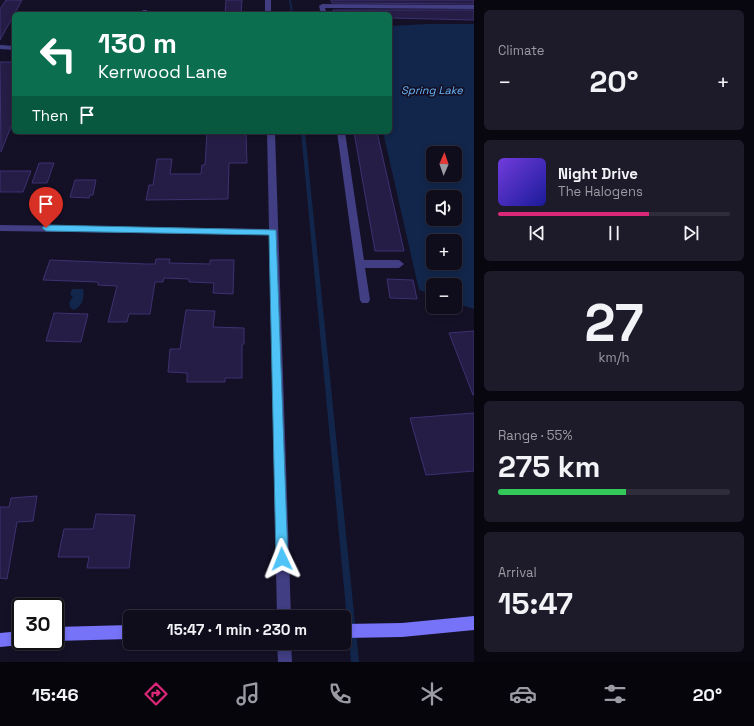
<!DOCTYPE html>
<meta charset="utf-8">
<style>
body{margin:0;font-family:"Space Grotesk",sans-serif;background:#1d1a29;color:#f1f3f6;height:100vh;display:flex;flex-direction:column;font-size:15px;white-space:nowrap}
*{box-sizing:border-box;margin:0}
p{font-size:13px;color:#9b9ba3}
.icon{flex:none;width:22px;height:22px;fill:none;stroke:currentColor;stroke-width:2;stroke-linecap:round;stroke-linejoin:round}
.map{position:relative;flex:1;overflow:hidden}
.side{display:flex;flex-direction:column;gap:10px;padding:10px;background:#08070f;width:280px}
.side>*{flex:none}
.hud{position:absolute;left:12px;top:12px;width:380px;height:122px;border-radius:6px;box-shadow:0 2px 6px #0003,0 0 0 1px #2f2c3b;background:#0b6e4f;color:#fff;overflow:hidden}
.needle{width:26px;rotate:2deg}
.controls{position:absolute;left:426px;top:146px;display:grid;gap:8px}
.controls a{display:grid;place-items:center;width:36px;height:36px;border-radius:6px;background:#0f0c1c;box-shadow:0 2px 6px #0003,0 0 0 1px #2f2c3b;font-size:20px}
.speed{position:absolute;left:12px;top:598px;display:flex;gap:8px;font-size:20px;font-weight:700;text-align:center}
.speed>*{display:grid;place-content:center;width:52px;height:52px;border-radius:50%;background:#0f0c1c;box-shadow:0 2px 6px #0003,0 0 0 1px #2f2c3b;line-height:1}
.speed .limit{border:2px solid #111;border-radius:6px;background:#fff;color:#111}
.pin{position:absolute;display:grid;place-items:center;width:34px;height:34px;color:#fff;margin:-41px -17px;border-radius:50% 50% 50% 0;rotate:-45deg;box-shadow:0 0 4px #0007}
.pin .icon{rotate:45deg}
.me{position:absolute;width:44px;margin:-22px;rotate:358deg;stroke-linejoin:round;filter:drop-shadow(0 0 3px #0008)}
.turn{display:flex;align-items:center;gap:14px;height:84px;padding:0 20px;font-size:18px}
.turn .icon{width:52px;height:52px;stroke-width:2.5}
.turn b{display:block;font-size:28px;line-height:34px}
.then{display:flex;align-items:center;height:38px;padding:0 20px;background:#0003;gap:8px;font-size:15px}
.big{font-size:30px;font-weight:700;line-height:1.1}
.side .tile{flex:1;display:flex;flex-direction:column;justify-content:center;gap:6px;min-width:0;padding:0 14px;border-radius:6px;background:#1d1a29}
.side .dial{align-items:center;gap:0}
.dial b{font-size:52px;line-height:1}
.song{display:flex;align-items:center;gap:12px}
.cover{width:48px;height:48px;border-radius:6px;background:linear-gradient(135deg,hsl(260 70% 55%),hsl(240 70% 35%))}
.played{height:4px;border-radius:2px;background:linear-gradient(90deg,#db2777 65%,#2f2c3b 65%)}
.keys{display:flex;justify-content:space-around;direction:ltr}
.heat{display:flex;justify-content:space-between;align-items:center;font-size:22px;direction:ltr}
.charge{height:6px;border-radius:3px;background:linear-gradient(90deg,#34c759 55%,#2f2c3b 0)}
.trip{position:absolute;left:123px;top:610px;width:228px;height:40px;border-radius:6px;background:#0f0c1c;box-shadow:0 2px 6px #0003,0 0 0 1px #2f2c3b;font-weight:700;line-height:40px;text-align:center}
.tab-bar{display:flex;height:64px;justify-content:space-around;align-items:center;background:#06050b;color:#9b9ba3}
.tab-bar .icon{width:28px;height:28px}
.tab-bar .active{color:#db2777}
.tab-bar b{font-size:18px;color:#f1f3f6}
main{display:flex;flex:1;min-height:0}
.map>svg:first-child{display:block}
</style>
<main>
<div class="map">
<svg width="474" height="662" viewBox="0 0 474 662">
<rect width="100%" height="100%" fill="#141026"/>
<path fill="#11264a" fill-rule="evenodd" d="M427,24H474V309L455,303V285H433V295L419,290L383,132H390V26ZM433,153H455V175H433ZM433,197H455V219H433ZM433,241H455V263H433Z
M72,289H83C85,297 82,308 73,310L70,307L69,303L73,296L70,295Z"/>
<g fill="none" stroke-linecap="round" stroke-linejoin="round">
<path fill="#11264a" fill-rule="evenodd" d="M289,0H291L293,14H291Z
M301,132H305L359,662H351Z"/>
</g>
<path fill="#261d46" stroke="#3d3171" d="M6,0H22L0,40V9Z
M226,0H242L241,14H225Z
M331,0H474V4L332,3Z
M333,10H474V20L391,18L390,14H334Z
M0,62H14V119L1,152Z
M207,132L246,134L247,163H229L228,199L146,200L149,185H153L157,159H172L170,174H201L202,165H205Z
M354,132H377L404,251H375Z
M39,163H54L47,183H32Z
M0,171H31L23,192H0Z
M75,180H96L93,195H90L89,198L70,197Z
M156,259H170L169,263L210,264V260H234L233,294L213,293L214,283L189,282V279L164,278L163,282H155L150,314H129L127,322H108L117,286L98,285V282L43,280L50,260L146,264H155Z
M387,279L413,280L417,299L390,298Z
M186,310L215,311L213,327L244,328V344H242V378H225V382H187V373L168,372L170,349H180Z
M54,313L88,314L81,342L46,341Z
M474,331V395H473L449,333Z
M474,413V471L426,475L410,418Z
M37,496L33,521L17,522L7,579L0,578V507H9L11,498Z
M96,514L135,515L129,568H87L89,557H58L64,529H93Z"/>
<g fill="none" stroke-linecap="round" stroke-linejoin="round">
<path fill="#413e83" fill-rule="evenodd" d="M143,10H147V14H141Z"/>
<path fill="#413e83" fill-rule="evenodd" d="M265,0H271V14H265Z
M322,4L474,5V9L325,8L327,14H321L319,6Z
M0,45L14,46V50L0,49Z
M267,132H275L291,617H277L269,235L0,231V225L269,229Z
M337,132H345L364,260H399L404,264L399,268H365L370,300L368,303H362L360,300Z
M277,643H291L292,662H278Z"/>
<path fill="#7773f8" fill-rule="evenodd" d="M474,616V630L402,637L344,638V624L402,623Z
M130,625V639L55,641V627Z
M21,631V641H27L26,643L21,645L0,647V633Z"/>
</g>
<path fill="#4fc3f7" stroke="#337fa1" d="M46,225L276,230L288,559L286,563L282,565L278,563L276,559L269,235L46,231L42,228Z"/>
<g text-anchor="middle" stroke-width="3.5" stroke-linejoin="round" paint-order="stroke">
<g font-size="11" font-style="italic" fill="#6ab6f8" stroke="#141026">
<text x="432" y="94">Spring Lake</text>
</g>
</g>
</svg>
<div class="controls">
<a><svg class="needle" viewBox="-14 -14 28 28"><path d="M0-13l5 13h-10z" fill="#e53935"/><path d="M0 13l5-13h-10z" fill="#9b9ba3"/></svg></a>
<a><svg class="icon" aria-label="sound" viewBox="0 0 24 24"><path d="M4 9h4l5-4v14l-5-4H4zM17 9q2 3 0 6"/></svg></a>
<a>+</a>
<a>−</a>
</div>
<div class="speed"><div class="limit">30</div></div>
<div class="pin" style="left:46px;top:228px;background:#d93025"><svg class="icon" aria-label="arrive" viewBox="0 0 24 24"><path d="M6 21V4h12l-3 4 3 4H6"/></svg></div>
<svg class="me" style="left:282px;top:559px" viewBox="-20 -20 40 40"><path d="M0-17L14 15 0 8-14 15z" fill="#4fc3f7" stroke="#fff" stroke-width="4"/></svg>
<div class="trip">15:47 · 1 min · 230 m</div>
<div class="hud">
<div class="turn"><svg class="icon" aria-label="left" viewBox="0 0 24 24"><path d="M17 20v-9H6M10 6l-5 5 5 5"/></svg><div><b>130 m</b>Kerrwood Lane</div></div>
<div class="then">Then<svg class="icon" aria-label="arrive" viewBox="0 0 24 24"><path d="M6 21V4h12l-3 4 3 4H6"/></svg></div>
</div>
</div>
<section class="side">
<div class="tile"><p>Climate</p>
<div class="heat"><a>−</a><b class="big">20°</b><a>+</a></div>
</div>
<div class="tile">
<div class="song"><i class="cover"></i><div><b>Night Drive</b><p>The Halogens</p></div></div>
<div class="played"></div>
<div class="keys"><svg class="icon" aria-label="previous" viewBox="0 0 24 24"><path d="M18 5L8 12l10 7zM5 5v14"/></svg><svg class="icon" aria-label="pause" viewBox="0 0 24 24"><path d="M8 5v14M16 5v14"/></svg><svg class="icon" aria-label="next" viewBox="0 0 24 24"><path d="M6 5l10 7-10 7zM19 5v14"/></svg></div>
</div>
<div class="tile dial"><b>27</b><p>km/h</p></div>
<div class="tile"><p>Range · 55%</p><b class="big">275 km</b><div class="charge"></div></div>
<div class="tile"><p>Arrival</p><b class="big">15:47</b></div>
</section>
</main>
<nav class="tab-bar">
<b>15:46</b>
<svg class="icon active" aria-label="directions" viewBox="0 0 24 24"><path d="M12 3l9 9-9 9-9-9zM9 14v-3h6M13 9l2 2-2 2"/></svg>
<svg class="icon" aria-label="music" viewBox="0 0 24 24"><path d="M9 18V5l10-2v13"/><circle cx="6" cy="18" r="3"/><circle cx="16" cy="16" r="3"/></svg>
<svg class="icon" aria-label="phone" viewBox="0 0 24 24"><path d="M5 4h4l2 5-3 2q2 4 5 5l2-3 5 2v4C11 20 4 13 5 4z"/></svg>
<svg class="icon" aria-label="climate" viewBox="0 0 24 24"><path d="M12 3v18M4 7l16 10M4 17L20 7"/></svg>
<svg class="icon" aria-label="car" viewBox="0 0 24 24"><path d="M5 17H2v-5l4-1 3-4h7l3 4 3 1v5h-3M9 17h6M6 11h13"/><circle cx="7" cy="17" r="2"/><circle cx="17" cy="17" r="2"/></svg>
<svg class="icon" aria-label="filters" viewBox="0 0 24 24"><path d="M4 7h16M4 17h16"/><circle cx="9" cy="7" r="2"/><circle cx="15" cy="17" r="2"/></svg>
<b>20°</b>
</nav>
